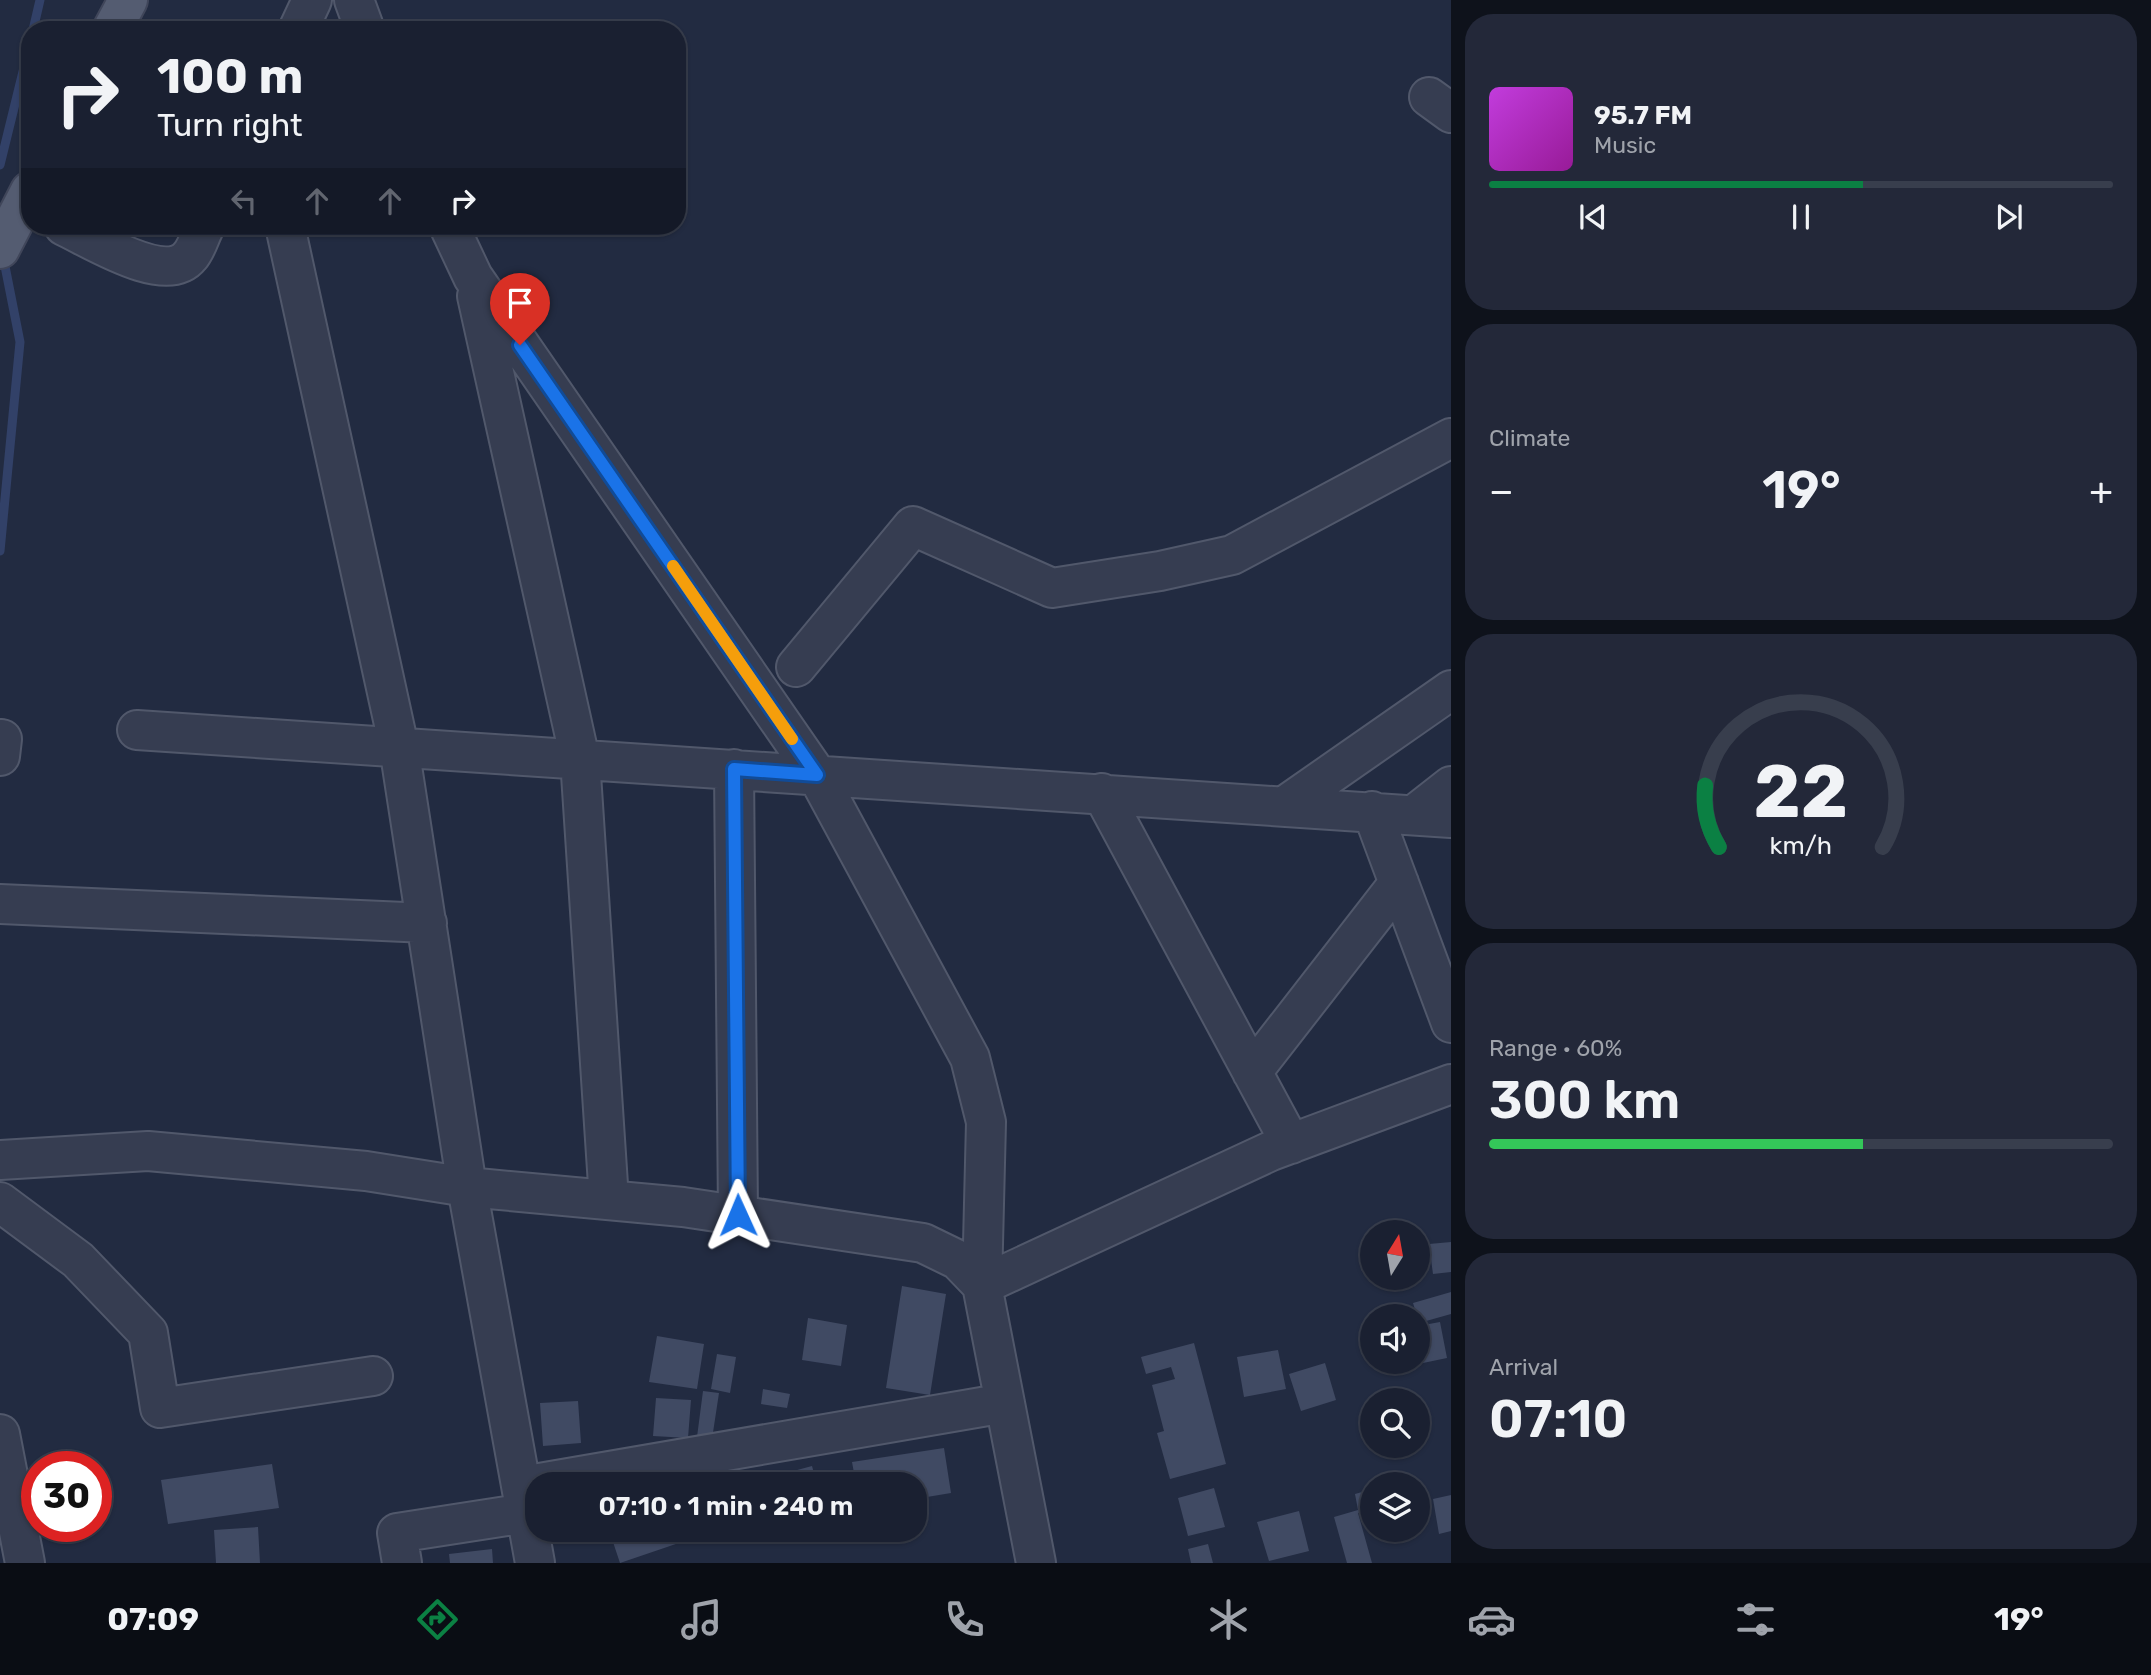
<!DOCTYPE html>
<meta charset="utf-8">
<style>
body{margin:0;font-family:Rubik,sans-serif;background:#232839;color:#f1f3f6;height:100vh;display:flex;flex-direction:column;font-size:26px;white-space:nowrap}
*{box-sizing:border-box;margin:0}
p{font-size:23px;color:#9fa3ab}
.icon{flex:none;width:38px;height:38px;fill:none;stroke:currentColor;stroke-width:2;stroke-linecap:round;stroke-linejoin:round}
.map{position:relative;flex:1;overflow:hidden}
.details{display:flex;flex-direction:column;gap:14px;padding:14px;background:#0e121b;width:700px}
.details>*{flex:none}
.top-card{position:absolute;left:21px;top:21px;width:665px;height:214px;border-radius:28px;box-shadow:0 2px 5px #0004,0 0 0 2px #383e4d;background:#1a2031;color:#f1f3f6;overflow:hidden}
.needle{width:46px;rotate:11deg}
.tools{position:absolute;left:1360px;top:1220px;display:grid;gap:14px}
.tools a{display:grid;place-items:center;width:70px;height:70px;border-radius:50%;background:#1a2031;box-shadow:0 2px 5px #0004,0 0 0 2px #383e4d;font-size:35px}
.speed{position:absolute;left:21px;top:1451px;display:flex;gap:14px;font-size:35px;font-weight:700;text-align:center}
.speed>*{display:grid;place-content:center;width:91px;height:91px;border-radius:50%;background:#1a2031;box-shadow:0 2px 5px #0004,0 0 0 2px #383e4d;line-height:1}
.speed .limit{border:10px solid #d22;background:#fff;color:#111}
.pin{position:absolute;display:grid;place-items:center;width:60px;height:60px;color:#fff;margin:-72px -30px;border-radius:50% 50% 50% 0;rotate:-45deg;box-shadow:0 0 7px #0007}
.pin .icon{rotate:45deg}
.me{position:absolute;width:77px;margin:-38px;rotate:359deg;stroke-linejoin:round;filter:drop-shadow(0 0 5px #0008)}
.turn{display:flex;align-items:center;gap:24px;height:147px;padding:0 21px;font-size:32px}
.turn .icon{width:91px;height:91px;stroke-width:2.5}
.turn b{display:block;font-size:49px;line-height:60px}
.lanes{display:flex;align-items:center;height:66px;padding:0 21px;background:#0003;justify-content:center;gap:35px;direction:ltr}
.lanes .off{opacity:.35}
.big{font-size:52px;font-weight:600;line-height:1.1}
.details .tile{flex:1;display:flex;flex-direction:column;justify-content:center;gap:10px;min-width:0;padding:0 24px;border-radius:28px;background:#232839}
.details .dial{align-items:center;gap:0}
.dial svg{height:182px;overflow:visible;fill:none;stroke:#383e4d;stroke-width:7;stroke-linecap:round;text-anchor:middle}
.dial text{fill:#f1f3f6;stroke:none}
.song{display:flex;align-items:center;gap:21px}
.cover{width:84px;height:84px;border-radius:10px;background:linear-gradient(135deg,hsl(290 70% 55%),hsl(300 70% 35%))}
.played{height:7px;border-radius:4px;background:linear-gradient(90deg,#0b8043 60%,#383e4d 60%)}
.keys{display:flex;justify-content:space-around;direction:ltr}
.heat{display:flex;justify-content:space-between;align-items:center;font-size:38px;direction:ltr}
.charge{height:10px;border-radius:5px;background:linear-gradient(90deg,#34c759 60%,#383e4d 0)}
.trip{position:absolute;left:525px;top:1472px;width:402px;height:70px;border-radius:28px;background:#1a2031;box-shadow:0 2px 5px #0004,0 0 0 2px #383e4d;font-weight:600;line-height:70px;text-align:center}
.tab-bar{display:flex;height:112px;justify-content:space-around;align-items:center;background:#0a0d14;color:#9fa3ab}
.tab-bar .icon{width:49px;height:49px}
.tab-bar .selected{color:#0b8043}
.tab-bar b{font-size:32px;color:#f1f3f6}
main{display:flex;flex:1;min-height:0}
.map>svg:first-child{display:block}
</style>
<main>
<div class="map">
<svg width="1451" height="1563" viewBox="0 0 1451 1563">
<rect width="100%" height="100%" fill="#222b41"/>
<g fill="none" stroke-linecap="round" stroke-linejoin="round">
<path stroke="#324168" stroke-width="9" d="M33,30L40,0
M0,165L30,43
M0,551L20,342L3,256"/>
</g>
<path fill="#404a63" d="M1451,1242V1272L1433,1274L1429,1244Z
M902,1286L946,1294L930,1395L886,1388Z
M1451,1292V1314L1419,1323L1413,1303Z
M808,1318L847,1325L841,1366L802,1360Z
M1440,1322L1447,1358L1423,1363L1418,1326Z
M657,1336L704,1344L697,1389L649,1382Z
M1194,1343L1226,1464L1170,1479L1157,1433L1164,1431L1152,1385L1175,1379L1171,1367L1146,1374L1141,1357Z
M1278,1350L1286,1389L1244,1397L1237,1357Z
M717,1354L736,1357L730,1393L711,1389Z
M1325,1363L1336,1400L1301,1411L1289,1374Z
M763,1389L790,1394L787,1408L761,1404Z
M703,1391L719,1393L712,1439L697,1437Z
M656,1398L691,1400L688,1438L653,1436Z
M578,1401L581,1443L543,1446L540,1403Z
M944,1448L951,1493L915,1499V1484H856L852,1462Z
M272,1464L279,1508L168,1524L161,1480Z
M812,1466L817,1484H749V1483Z
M1214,1488L1225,1527L1188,1536L1178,1498Z
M1369,1490L1372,1511L1358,1513L1372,1563H1347L1334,1517L1358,1510L1355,1494Z
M1451,1495V1531L1439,1534L1433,1499Z
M1299,1511L1309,1551L1269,1561L1257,1522Z
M258,1527L260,1563H216L214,1530Z
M609,1530H717L620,1563Z
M1208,1544L1213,1563H1191L1188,1549Z
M492,1549L493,1563H450L449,1554Z"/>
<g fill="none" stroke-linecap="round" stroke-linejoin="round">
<defs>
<path id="minor" d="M354,0L365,30
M298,30L312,0
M1429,97L1451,113
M64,226C92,239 166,286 190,256C197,248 200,235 205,226
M285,226L399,747L467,1187L535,1563
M449,226L473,277L817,775L970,1058L986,1122L982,1285L1271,1151L1451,1084
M477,296L580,759L609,1200
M796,667L913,526L1052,588L1160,571L1232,555L1451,438
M137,730L1451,818
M0,756L2,739
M734,769L738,1215
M1102,793L1291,1144
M1286,805L1451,690
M1372,811L1451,1023
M1414,815L1451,786
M0,904L427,923
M1252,1072L1399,883
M0,1160L148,1151L235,1159L366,1171L467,1187L683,1207L923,1243L958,1260L982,1285L1036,1563
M0,1202L78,1260L148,1333L160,1408L373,1376
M0,1434L25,1563
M522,1486L1005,1403
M402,1563L397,1533L526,1513"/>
<path id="major" d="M112,30L128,0
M0,249L30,191"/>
</defs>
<use href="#minor" stroke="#51586b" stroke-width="42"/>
<use href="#major" stroke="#40465a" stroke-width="42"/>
<use href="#minor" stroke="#363d51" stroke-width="38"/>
<use href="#major" stroke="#545c71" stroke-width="38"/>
</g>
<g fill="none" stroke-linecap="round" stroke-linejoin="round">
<defs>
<path id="route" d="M520,345L817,775L734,769L738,1215"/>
</defs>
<use href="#route" stroke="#114b97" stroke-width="18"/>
<use href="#route" stroke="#1a73e8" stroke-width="12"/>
<path stroke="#f59e0b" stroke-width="12" d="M673,566L792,739"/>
</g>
</svg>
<div class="tools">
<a><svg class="needle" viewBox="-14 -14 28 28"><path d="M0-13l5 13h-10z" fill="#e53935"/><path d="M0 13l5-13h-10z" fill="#9fa3ab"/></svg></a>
<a><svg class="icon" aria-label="sound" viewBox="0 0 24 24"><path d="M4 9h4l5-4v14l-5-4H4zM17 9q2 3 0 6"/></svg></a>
<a><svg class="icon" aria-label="search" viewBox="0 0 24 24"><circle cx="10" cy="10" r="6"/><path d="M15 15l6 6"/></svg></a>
<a><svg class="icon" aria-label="layers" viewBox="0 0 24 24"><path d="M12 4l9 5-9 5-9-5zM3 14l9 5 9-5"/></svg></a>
</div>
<div class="speed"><div class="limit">30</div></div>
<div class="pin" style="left:520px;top:345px;background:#d93025"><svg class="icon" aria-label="arrive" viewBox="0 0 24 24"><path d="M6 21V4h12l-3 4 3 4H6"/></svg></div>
<svg class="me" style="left:738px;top:1215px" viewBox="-20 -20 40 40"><path d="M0-17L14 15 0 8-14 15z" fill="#1a73e8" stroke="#fff" stroke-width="4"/></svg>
<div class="trip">07:10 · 1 min · 240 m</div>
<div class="top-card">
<div class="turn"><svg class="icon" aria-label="right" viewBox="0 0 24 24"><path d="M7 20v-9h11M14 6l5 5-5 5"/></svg><div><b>100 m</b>Turn right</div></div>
<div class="lanes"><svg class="icon off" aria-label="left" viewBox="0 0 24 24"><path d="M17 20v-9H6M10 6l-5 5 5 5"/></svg><svg class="icon off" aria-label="ahead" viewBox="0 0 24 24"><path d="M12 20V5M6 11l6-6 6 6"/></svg><svg class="icon off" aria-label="ahead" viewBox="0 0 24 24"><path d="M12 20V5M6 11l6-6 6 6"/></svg><svg class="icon" aria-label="right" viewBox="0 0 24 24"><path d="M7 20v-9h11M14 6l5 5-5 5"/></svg></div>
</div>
</div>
<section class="details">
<div class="tile">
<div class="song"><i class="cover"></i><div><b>95.7 FM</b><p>Music</p></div></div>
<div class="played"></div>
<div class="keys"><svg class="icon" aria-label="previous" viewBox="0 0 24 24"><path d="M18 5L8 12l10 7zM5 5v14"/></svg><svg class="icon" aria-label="pause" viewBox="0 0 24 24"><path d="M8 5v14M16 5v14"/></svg><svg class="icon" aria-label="next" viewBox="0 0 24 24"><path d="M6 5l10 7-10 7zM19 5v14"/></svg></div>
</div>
<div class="tile"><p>Climate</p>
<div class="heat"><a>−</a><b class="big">19°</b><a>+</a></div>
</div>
<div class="tile dial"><svg viewBox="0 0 100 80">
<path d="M14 69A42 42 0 1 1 86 69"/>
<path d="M14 69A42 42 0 0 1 8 42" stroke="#0b8043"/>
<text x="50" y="56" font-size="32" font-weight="700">22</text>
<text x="50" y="72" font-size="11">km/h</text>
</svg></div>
<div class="tile"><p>Range · 60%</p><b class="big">300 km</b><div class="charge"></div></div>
<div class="tile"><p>Arrival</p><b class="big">07:10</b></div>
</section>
</main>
<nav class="tab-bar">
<b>07:09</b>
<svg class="icon selected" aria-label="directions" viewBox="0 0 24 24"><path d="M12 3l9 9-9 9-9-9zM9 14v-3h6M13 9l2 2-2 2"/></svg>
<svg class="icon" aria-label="music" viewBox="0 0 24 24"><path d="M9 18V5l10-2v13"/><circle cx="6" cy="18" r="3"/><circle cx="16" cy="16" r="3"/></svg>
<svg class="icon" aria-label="phone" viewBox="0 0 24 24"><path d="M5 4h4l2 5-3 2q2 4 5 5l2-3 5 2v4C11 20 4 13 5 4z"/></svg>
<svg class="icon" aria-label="climate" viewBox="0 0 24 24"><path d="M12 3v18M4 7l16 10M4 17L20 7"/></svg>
<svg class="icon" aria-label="car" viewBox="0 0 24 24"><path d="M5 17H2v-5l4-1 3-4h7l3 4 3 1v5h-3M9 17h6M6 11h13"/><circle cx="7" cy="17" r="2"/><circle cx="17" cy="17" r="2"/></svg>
<svg class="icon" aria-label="filters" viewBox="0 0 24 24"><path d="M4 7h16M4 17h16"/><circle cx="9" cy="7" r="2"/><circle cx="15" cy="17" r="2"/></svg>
<b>19°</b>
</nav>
